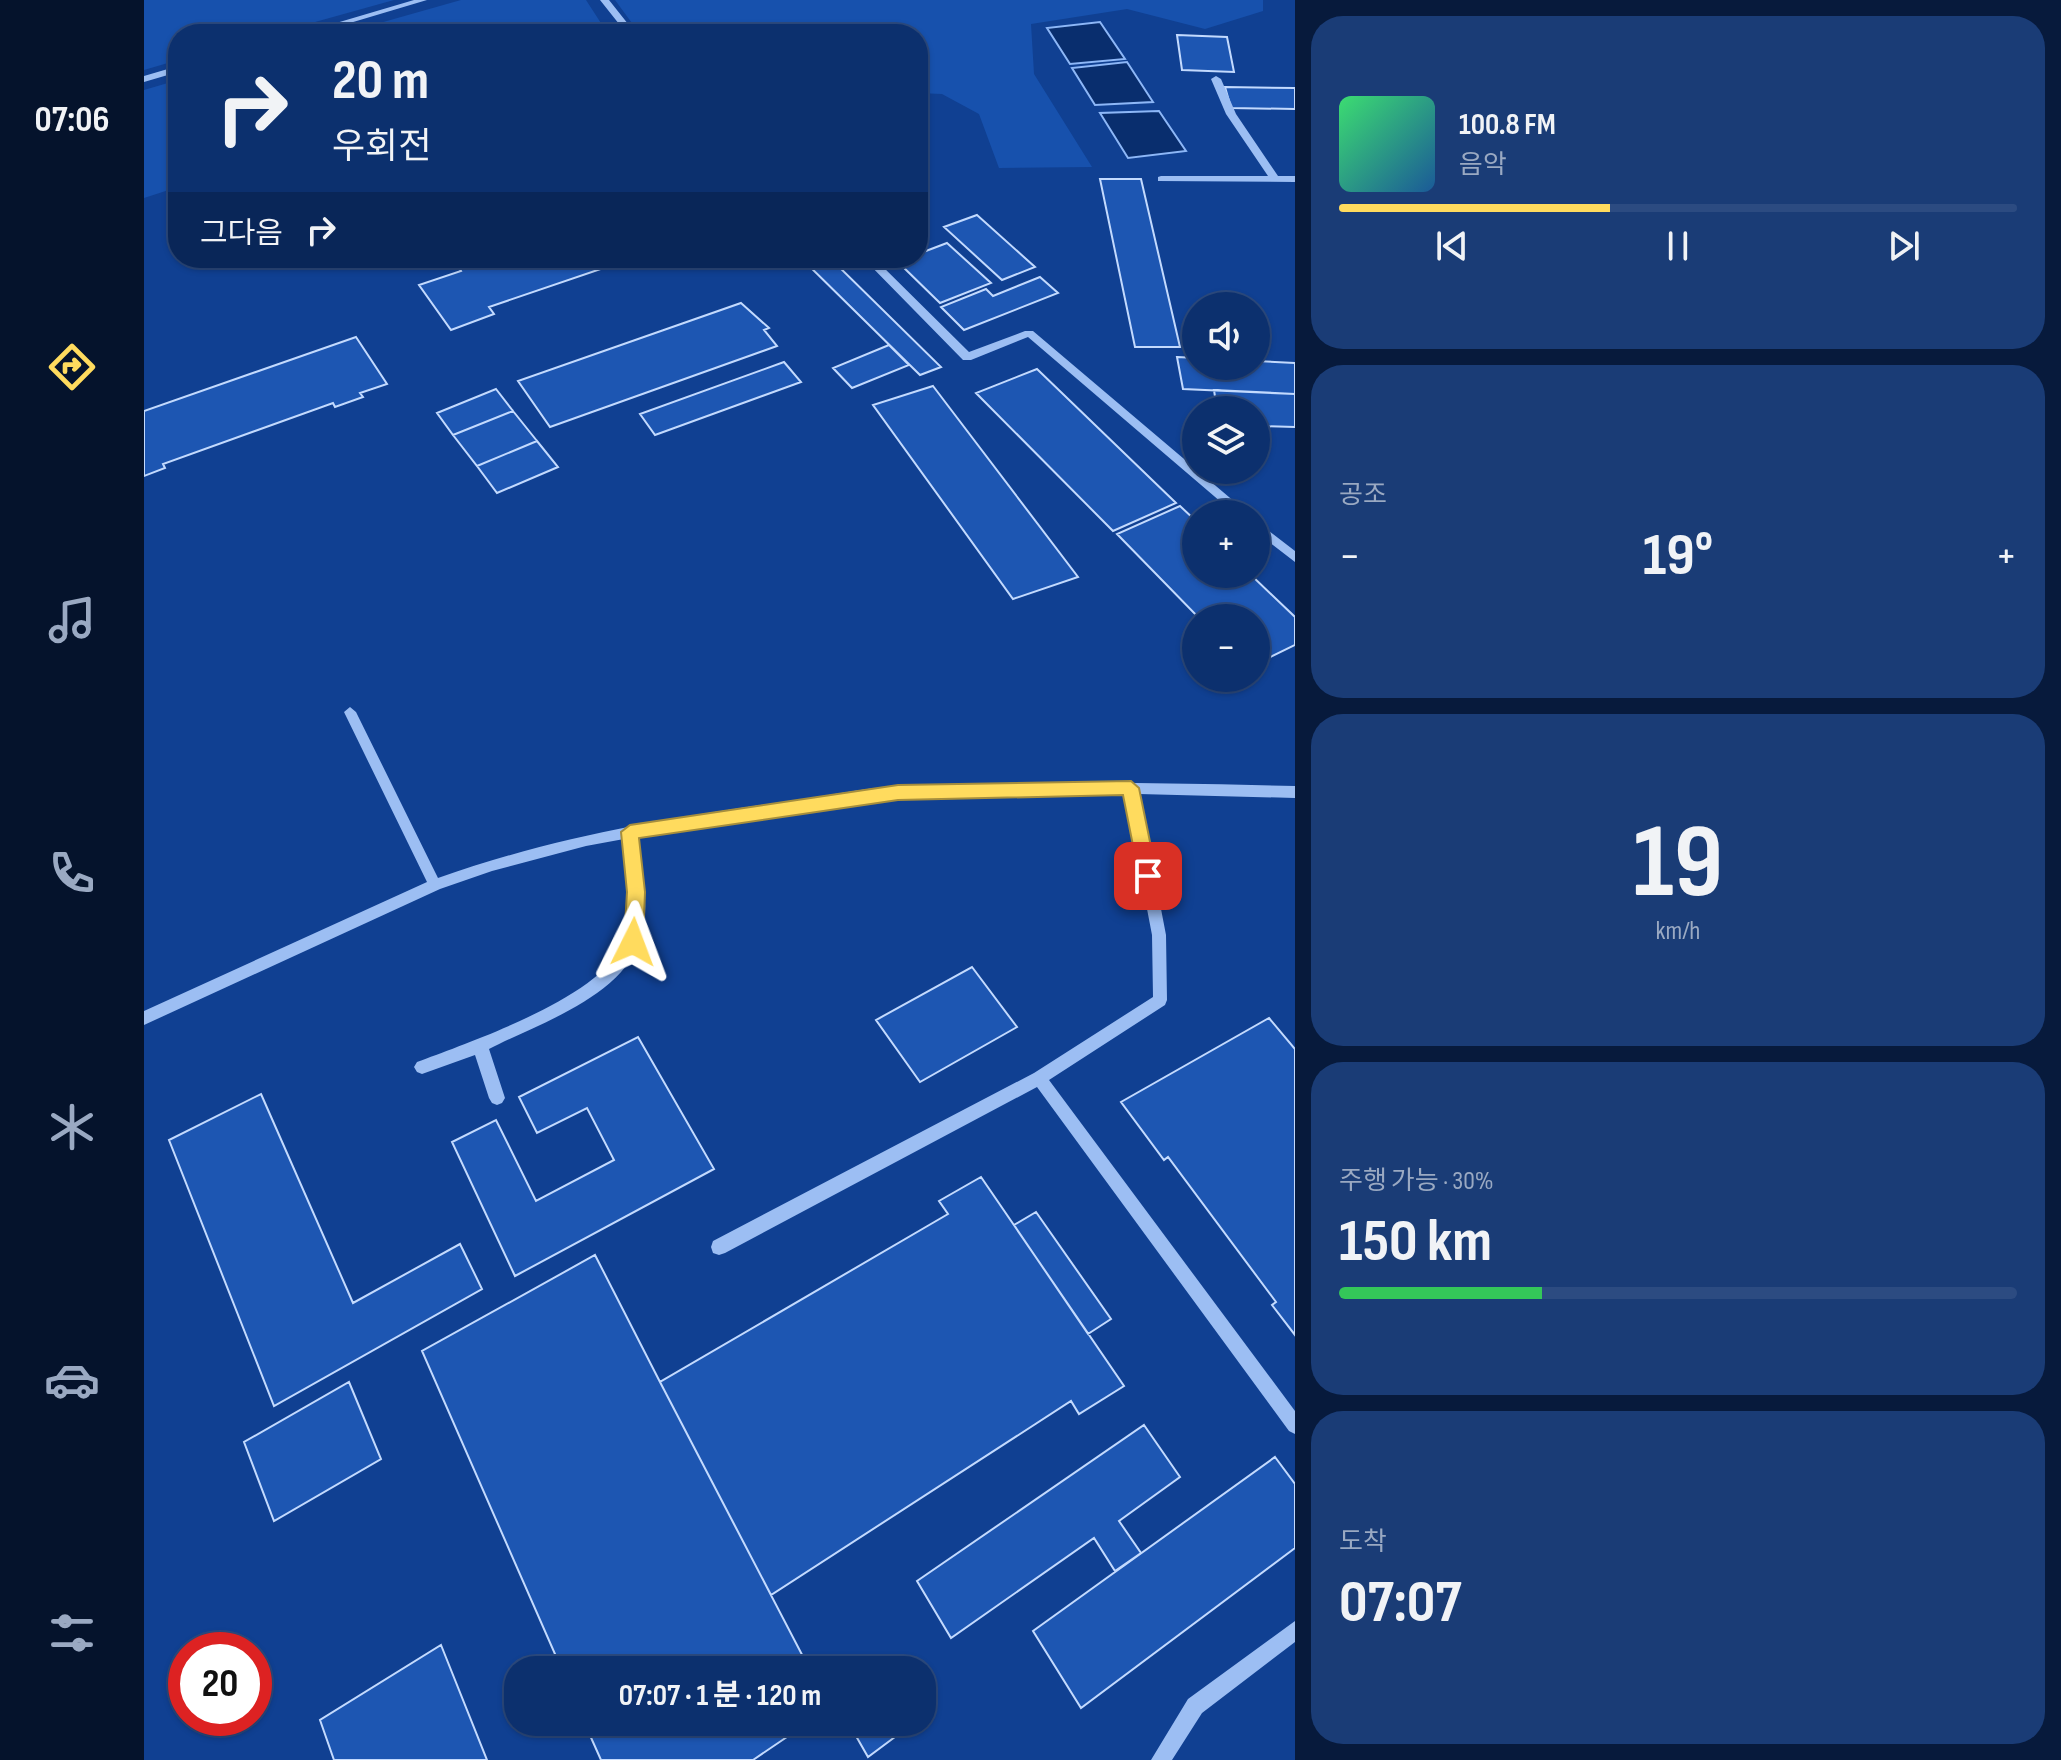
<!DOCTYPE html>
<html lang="ko">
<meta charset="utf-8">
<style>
body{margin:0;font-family:"Sofia Sans Condensed","Noto Sans KR",sans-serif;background:#1a3c76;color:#f1f3f6;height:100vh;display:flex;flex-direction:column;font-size:30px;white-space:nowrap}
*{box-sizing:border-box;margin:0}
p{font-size:26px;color:#9aa9c2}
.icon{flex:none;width:44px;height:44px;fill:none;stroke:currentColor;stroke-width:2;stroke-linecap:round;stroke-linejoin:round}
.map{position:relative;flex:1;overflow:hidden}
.drawer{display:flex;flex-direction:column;gap:16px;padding:16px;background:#071a3c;width:766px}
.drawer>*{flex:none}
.guide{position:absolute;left:24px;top:24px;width:760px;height:244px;border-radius:32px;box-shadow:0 2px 6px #0004,0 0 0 2px #2c4b81;background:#0c306e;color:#f1f3f6;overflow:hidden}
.fabs{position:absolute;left:1038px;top:292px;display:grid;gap:16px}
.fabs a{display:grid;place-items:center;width:88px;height:88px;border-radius:50%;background:#0c306e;box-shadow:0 2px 6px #0004,0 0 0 2px #2c4b81;font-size:40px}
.speed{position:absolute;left:24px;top:1632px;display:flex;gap:16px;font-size:40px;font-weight:700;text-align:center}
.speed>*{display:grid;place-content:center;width:104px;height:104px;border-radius:50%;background:#0c306e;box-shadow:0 2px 6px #0004,0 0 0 2px #2c4b81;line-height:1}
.speed .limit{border:12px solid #d22;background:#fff;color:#111}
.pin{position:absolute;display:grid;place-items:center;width:68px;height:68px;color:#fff;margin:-34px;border-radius:16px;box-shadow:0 4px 12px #0006}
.me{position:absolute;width:88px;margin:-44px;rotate:3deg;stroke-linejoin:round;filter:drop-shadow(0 0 6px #0008)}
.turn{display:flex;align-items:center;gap:28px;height:168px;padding:0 32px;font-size:36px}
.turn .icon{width:104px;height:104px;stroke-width:2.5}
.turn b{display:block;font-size:56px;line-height:68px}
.then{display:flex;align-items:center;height:76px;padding:0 32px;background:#0003;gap:16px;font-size:30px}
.big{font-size:60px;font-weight:700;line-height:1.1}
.drawer .card{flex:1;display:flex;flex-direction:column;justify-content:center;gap:12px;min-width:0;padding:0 28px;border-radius:32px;background:#1a3c76}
.drawer .dial{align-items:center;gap:0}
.dial b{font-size:104px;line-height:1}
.song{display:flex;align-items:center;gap:24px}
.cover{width:96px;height:96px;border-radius:12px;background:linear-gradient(135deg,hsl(140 70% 55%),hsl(210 70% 35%))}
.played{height:8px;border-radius:4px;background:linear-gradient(90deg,#ffdb5e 40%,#2c4b81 40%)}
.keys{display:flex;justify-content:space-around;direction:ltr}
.heat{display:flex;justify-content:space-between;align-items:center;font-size:44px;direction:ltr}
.charge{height:12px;border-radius:6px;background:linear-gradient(90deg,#34c759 30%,#2c4b81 0)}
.trip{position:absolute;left:360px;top:1656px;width:432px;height:80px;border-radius:32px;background:#0c306e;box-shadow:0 2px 6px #0004,0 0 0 2px #2c4b81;font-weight:700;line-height:80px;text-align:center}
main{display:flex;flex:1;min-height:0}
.tabs{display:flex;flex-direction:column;width:144px;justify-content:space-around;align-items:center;background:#05132c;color:#9aa9c2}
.tabs .icon{width:56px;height:56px}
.tabs .selected{color:#ffdb5e}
.tabs b{font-size:36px;color:#f1f3f6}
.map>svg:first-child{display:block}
</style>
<main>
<nav class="tabs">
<b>07:06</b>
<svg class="icon selected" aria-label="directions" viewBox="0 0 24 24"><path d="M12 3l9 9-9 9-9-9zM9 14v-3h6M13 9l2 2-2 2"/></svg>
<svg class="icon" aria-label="music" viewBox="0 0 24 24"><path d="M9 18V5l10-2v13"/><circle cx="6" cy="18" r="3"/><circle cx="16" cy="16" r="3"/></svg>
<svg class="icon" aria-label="phone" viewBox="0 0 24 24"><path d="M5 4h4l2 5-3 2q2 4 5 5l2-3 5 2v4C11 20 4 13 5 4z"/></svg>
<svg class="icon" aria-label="climate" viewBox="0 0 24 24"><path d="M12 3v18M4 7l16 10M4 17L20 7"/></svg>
<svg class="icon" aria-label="car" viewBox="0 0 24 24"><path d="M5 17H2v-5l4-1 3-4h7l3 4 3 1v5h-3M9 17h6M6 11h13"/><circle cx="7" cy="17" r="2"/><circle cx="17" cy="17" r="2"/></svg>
<svg class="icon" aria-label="filters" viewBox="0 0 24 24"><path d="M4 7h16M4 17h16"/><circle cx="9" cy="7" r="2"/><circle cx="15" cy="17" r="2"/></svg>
</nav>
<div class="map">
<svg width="1151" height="1760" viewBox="0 0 1151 1760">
<rect width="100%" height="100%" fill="#104092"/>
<path fill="#1751ad" d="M0,0H250L128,34H34V60L0,70Z
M317,0H442L464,34H197Z
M471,0H1119V11L1061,29L983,9L887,24L890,74L948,167L855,168L835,114L798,94L774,93V34H684L677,28L663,34H496Z
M34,80V187L0,198V90Z"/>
<path fill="#092e6e" stroke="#8db7f7" stroke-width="2" d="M956,22L981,59L926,64L903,28Z
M983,62L1009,102L951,105L928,68Z
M1015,111L1042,151L984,158L956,113Z"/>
<path fill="#1d56b2" stroke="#c3dafe" stroke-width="2" d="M1033,35L1083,37L1090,72L1038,70Z
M1081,87L1151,88V109L1087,108Z
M956,179H997L1036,347H991Z
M833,215L891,267L858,280L800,227Z
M803,243L847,283L796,303L754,262L774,258V254Z
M338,258H489L345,307L350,314L307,330L275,285L317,271L314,266Z
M657,258H686L797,367L776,375Z
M896,277L914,293L820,330L797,307L842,289L849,296Z
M597,303L625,328L620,330L633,346L406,427L374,381Z
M212,337L243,384L216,393L219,397L191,407L189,403L19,464L21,468L0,476V411Z
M745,345L765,365L708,388L689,368Z
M1033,357L1052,358V366H1112V361L1151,363V394L1039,389Z
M640,362L657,382L511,435L496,414Z
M893,369L1032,503L969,531L832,393Z
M789,386L934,577L869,599L729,405Z
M352,389L369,411L309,435L293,413Z
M1070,390L1151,394V427L1112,426V410H1073Z
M369,411L393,441L333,466L309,435Z
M393,441L414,467L353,493L333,466Z
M1036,506L1052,521V574H1106L1151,617V645L1112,664V618H1055L973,534Z
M828,967L873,1027L776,1082L732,1020Z
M1125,1018L1151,1049V1335L1128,1305L1132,1302L1024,1157L1020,1160L977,1102Z
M494,1037L570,1169L371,1276L308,1142L352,1120L392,1201L470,1160L443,1108L393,1133L375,1097Z
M117,1094L209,1303L316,1244L338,1289L130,1406L25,1140Z
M837,1177L980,1386L935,1414L927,1401L627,1595L516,1382L804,1214L795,1201Z
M892,1212L967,1319L944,1334L870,1225Z
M451,1255L516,1382L666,1670H418L278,1351Z
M205,1382L237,1459L130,1521L100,1442Z
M1000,1425L1036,1477L975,1521L997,1553L971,1571L950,1538L807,1638L773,1581Z
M1131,1457L1151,1484V1548L937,1708L889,1631Z
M297,1645L343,1760H190L176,1720Z
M440,1722H665L609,1760H457Z
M704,1722H771L724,1757Z"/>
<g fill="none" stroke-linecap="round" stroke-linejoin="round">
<path fill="#9cbef3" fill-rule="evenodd" d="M270,0H283L169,34H155Z
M456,0H465L492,34H483Z
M34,66V72L0,82V76Z
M1072,76L1077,79L1092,114L1134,176H1151V182L1014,181V177L1017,176H1124L1082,114L1067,79Z
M719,258H730L825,352L881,331H889L1105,514H1091L884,337L827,360H819Z
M1112,521L1151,551V562L1112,532Z
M206,707L212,712L294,878C407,838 513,820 631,803C673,798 715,788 757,786C888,780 1020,783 1151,786V798L995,794L1022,935L1023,1000L1021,1005L905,1080L1151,1411V1434L1145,1431L893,1087L581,1253L575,1255L569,1253L567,1247L569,1241L890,1073L1009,997L1008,935L981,794L754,798L538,828L493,836C497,868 506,903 498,934C483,996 395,1023 345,1049L361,1098L358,1103L353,1105L348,1103L345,1098L331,1055L278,1074L273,1072L270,1067L273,1062C328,1041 456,998 481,942C494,914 483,868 480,839L442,846L348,871L296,889L0,1025V1011L283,882L200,712Z
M1151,1621V1642L1058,1713L1028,1760H1007L1044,1699Z"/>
</g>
<path fill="#ffdb5e" stroke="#a68e3d" stroke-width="2" d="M987,781L995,788L1013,876L1004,884L995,876L979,795L754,800L495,838L501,892L499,942L489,950L480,942L483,892L477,832L486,825L754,785Z"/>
</svg>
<div class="fabs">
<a><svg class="icon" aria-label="sound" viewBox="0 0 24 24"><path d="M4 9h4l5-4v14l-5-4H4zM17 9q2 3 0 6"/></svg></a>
<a><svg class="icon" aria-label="layers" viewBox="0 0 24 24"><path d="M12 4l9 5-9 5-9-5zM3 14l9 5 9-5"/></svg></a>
<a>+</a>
<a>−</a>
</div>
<div class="speed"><div class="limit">20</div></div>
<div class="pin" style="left:1004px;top:876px;background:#d93025"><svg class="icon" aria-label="arrive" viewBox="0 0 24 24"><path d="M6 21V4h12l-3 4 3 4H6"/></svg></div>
<svg class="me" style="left:489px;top:942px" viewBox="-20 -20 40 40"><path d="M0-17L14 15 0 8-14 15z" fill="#ffdb5e" stroke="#fff" stroke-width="4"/></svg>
<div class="trip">07:07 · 1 분 · 120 m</div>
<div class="guide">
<div class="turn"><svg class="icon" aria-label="right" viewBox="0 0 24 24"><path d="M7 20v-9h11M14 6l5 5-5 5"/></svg><div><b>20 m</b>우회전</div></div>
<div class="then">그다음<svg class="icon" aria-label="right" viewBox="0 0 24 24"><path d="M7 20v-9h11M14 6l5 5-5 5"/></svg></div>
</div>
</div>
<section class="drawer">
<div class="card">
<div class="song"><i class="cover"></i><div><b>100.8 FM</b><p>음악</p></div></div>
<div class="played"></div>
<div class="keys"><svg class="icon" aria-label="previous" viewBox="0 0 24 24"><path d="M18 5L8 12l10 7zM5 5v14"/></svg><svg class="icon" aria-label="pause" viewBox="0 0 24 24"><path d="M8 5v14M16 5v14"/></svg><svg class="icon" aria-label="next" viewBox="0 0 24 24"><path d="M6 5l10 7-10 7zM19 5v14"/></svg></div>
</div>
<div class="card"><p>공조</p>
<div class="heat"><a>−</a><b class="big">19°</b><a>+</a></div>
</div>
<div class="card dial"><b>19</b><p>km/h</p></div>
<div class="card"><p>주행 가능 · 30%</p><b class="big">150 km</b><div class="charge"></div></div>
<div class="card"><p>도착</p><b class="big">07:07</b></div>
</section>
</main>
